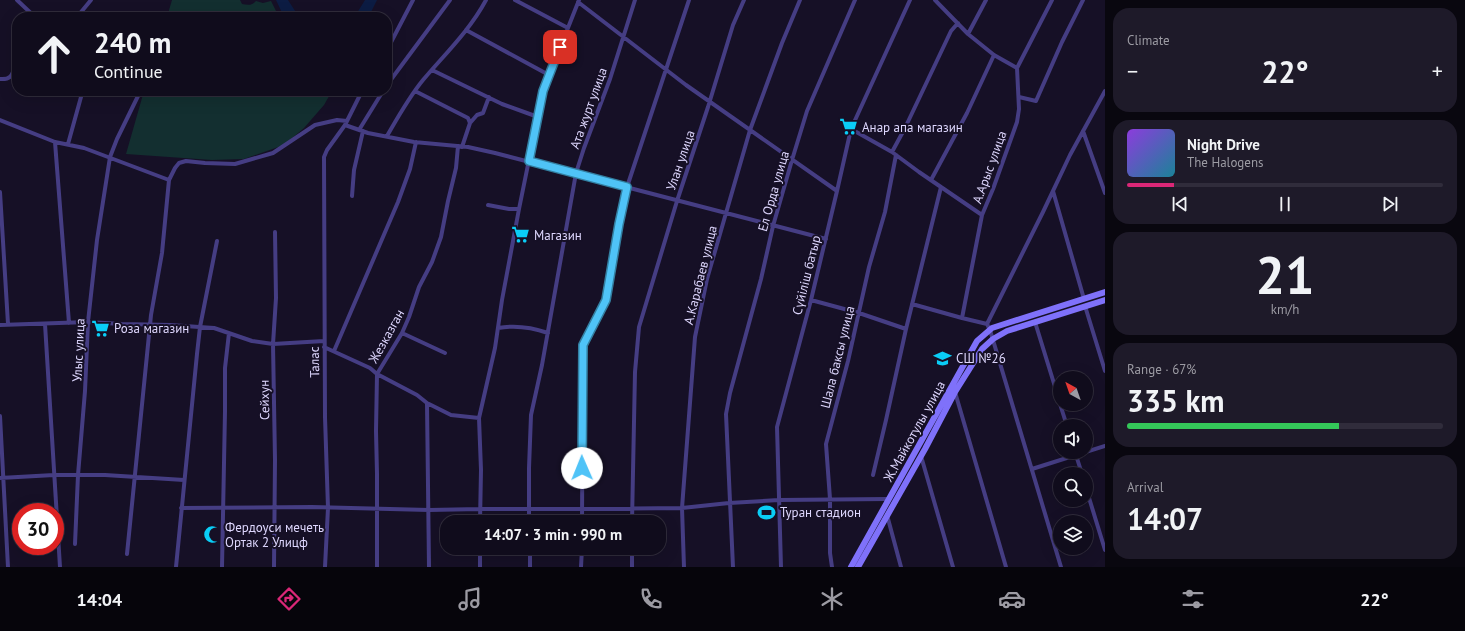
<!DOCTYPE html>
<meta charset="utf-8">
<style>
body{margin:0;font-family:"PT Sans",sans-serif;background:#1e1a29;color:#f1f3f6;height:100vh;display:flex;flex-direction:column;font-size:15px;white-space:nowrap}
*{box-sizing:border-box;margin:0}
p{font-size:13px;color:#9c9ba3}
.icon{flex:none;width:22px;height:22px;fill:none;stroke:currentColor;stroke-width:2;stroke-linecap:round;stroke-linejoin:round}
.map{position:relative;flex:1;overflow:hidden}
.side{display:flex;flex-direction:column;gap:8px;padding:8px;background:#09070f;width:360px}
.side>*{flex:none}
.top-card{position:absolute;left:12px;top:12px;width:380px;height:84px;border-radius:16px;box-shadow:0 4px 16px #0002,0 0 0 1px #302c3b;background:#100c1c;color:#f1f3f6;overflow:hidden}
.needle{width:26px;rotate:320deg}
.buttons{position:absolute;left:1053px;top:371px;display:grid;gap:8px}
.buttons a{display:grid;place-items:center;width:40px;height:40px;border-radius:50%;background:#100c1c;box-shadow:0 4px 16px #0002,0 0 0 1px #302c3b;font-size:20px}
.speed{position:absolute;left:12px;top:503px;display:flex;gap:8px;font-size:20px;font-weight:700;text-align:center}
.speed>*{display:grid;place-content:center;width:52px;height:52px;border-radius:50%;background:#100c1c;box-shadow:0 4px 16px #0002,0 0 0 1px #302c3b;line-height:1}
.speed .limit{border:6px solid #d22;background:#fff;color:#111}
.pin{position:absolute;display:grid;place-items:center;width:34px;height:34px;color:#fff;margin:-17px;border-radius:8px;box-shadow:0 2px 6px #0006}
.me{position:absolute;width:44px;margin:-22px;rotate:359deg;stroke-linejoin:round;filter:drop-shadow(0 0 3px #0008)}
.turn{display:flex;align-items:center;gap:14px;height:84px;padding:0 16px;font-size:18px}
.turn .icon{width:52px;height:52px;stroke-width:2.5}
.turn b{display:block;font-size:28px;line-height:34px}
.big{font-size:30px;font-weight:600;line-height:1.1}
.side .tile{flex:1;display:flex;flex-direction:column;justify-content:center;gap:6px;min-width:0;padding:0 14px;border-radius:16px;background:#1e1a29}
.side .dial{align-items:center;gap:0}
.dial b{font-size:52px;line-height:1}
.song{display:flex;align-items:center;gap:12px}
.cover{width:48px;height:48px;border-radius:6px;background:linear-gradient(135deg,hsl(270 70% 55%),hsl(190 70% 35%))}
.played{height:4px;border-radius:2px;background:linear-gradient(90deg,#db2777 15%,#302c3b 15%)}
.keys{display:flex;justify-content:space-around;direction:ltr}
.heat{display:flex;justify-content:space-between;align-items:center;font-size:22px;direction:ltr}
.charge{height:6px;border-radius:3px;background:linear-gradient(90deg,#34c759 67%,#302c3b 0)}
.trip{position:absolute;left:440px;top:515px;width:226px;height:40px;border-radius:16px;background:#100c1c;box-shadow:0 4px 16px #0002,0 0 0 1px #302c3b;font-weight:600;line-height:40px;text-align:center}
.dock{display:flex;height:64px;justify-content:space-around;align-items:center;background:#06050b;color:#9c9ba3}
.dock .icon{width:28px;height:28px}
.dock .active{color:#db2777}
.dock b{font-size:18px;color:#f1f3f6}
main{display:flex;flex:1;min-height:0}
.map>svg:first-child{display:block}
</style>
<main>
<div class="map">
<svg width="1105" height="567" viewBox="0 0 1105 567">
<rect width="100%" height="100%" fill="#161026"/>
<path fill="#132f30" d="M172,0H240L242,4C247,5 252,6 256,1L263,3L271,1L279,17H167Z
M144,91H332L324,105L304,128L284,145L244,159L212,160L126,154Z"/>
<path fill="#0c1c43" d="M276,0H288L297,14L301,17H284Z
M365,0H377L369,16L352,17L357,13Z"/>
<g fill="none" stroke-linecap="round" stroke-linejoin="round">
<path stroke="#453d83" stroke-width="4" d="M17,0L35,17
M515,0L568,28
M935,0L968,34L994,55L1017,68
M1052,0L1017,68L1019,109L1017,122L993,189L982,215L962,318L987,324L990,330L1061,567
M578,2L686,85L837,191
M77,17L91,0
M466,30L549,75
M968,34L986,0
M387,50L413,0
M432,70L502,104L538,117
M0,79C13,80 12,73 17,62
M387,85L450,0
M415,91L468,118L470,123L462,147
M1019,97L1036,101L1062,42L1083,0
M0,120L55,142L84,148L169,180L175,168L179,163L186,161L205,163L235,164L273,153L315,125L337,120L347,121
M470,123L477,115L483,113L489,97
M345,125L368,133L414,142L468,147L495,153L826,239
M851,129L892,152L919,172L982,215
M359,130L383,91
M1083,131L1105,193
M387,136C398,117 409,97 423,80C445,54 470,30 486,0
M55,142L69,323
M68,144L81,97
M892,152L905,128L951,31L958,23
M931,180L967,113L994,55
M1053,191L1084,299
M0,192L8,324
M352,196L354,170L363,131
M488,205L509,209H519
M811,300L859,313L906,329
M912,304L962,318
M1085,306L1105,371
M1035,322L1060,403
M45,324L60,567
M987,324L1043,212L1070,155L1105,91
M0,325L88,322L122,324L170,325L214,328L252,341L273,344L324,341
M498,328C515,325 531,327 548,333
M402,333L445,353
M324,347L370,368L377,374L417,395L427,403L451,415L479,418
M334,351L398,202L410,169L416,142
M955,392L1006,567
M427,403L429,567
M1060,404L1067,426
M0,416L8,567
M1075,452L1082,474
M921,456L953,567
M1032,469L1105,446
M873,475L886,420L906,329L941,187
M0,478L54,475H105L184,480
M1086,488L1105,550
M181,508L312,507L429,510L480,509H582L682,508L729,503L779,500L888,499
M887,515L901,567
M480,522L481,470L479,418L495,348L502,300L519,209L543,91L579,0
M529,522V468L531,415L542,365L576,173L584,148L610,79L635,0
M582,522L583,345L606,300L619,224L627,187L689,0
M632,522L635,372L639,327L677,201L708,107L733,25L744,0
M75,544L78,475L85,391L88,322L97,240L110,157L117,139L139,94L138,91
M530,548V567
M632,548V567
M127,554L151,315L162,253L169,180
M176,567L197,354L200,327L217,241
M222,567L225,411V368L229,333
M274,567L275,460L273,344L276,298L275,232
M325,567L328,508L325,417L324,157L327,150L345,125L362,91
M377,567V474L376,431L377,374L402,333L409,317L419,287L432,262L441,237L448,201L456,168L458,146
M480,567V548
M581,567L582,548
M684,567L682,508L695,337L707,279L750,130L782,43L800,0
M733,567L726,414L730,393L761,279L773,226L792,160L807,111L855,0
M781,567L777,427L811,300L837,191L851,129L910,0
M832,567L830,553V499L826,444L848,361L869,267L885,212L896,155"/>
<path stroke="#7f71fa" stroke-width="6" d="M851,567L977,341L992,328L1105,292
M858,567L925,449L955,392L982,349L993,339L1007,331L1105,300"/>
</g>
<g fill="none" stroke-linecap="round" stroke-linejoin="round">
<defs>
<path id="route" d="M560,47L543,91L529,161L627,187L619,224L606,300L583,345L582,468"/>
</defs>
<use href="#route" stroke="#337fa1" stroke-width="10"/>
<use href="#route" stroke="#4fc3f7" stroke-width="7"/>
</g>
<defs>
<symbol id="supermarket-bare" viewBox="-9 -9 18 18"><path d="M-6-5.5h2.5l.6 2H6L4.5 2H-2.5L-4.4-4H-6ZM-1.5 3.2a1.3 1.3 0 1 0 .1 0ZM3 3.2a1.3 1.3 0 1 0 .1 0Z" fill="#0acdf6" stroke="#161026" stroke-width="2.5" paint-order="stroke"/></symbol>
<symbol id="school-bare" viewBox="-9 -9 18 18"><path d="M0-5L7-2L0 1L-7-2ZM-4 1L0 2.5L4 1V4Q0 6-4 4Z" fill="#0acdf6" stroke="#161026" stroke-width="2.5" paint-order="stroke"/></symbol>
<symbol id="stadium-bare" viewBox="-9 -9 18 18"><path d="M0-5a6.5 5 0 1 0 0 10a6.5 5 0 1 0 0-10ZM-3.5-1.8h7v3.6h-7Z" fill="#0acdf6" stroke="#161026" stroke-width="2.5" paint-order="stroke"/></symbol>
<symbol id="mosque-bare" viewBox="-9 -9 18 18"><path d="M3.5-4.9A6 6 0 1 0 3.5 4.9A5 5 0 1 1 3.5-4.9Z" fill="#0acdf6" stroke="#161026" stroke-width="2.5" paint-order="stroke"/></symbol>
</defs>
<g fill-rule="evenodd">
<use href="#supermarket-bare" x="836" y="114" width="25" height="25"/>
<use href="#supermarket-bare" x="508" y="222" width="25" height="25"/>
<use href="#supermarket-bare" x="88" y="316" width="25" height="25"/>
<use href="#school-bare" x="930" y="346" width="25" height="25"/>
<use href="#stadium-bare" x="754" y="500" width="25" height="25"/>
<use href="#mosque-bare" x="200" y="522" width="25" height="25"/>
</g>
<g text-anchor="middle" stroke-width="4" stroke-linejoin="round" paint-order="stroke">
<g font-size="13" fill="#ded7fe" stroke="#161026">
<text transform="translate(588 108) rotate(-70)" y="5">Ата журт улица</text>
<text transform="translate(680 160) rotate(-71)" y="5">Улан улица</text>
<text transform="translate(989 167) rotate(-70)" y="5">А.Арыс улица</text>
<text transform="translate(773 191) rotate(-74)" y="5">Ел Орда улица</text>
<text transform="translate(700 275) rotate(-76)" y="5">А.Карабаев улица</text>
<text transform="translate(806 275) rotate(-76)" y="5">Сүйіліш батыр</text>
<text transform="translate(386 336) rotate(-61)" y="5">Жезказган</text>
<text transform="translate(78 350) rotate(-87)" y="5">Улыс улица</text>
<text transform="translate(837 357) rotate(-76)" y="5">Шала баксы улица</text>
<text transform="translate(314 362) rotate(-91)" y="5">Талас</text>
<text transform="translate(264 400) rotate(-91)" y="5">Сейхун</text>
<text transform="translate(914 431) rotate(-61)" y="5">Ж.Майкотулы улица</text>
</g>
<g font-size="13" fill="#ded7fe" stroke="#161026" text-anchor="start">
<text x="862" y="132">Анар апа магазин</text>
<text x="534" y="240">Магазин</text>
<text x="114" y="333">Роза магазин</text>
<text x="956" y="363">СШ №26</text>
<text x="780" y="517">Туран стадион</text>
<text x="225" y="532">Фердоуси мечеть<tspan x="225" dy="15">Ортак 2 Улицф</tspan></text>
</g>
</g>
</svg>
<div class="buttons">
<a><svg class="needle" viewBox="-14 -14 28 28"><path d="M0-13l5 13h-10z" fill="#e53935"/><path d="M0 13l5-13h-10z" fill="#9c9ba3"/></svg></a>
<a><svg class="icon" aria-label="sound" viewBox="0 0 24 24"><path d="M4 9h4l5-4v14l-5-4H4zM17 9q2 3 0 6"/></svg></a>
<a><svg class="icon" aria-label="search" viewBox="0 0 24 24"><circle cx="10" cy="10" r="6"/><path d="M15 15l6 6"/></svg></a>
<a><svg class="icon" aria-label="layers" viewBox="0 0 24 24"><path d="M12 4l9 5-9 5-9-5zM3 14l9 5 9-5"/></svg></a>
</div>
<div class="speed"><div class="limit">30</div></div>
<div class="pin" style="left:560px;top:47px;background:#d93025"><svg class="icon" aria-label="arrive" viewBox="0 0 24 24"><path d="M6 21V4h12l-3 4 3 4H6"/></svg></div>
<svg class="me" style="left:582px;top:468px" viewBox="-20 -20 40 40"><circle r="19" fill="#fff"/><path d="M0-13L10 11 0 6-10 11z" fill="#4fc3f7"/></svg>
<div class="trip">14:07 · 3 min · 990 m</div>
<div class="top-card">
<div class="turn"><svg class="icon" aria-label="ahead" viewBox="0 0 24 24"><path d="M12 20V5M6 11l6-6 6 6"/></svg><div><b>240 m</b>Continue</div></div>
</div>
</div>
<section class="side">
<div class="tile"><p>Climate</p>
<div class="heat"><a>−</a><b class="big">22°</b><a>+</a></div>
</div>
<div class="tile">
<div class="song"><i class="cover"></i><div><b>Night Drive</b><p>The Halogens</p></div></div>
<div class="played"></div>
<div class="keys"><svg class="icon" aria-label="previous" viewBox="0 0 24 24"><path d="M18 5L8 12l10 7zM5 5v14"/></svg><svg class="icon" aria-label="pause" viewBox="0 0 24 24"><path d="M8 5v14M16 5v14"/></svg><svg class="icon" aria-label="next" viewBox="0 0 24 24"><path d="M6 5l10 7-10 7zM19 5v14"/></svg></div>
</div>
<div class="tile dial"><b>21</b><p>km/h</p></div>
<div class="tile"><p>Range · 67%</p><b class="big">335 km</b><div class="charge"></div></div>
<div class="tile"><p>Arrival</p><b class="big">14:07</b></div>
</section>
</main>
<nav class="dock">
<b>14:04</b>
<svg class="icon active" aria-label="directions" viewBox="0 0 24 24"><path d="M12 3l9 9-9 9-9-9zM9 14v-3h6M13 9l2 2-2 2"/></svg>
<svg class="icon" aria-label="music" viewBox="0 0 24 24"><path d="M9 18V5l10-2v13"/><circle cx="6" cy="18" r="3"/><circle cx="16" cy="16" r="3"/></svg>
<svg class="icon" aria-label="phone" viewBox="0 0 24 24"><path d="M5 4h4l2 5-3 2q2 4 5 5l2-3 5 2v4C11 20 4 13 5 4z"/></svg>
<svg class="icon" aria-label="climate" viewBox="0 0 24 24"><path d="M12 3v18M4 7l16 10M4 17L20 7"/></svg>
<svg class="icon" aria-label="car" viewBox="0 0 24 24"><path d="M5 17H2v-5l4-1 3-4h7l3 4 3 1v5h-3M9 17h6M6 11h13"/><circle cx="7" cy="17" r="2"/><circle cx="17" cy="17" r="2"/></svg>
<svg class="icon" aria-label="filters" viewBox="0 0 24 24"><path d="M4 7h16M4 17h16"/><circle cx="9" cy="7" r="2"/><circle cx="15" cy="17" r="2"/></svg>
<b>22°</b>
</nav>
